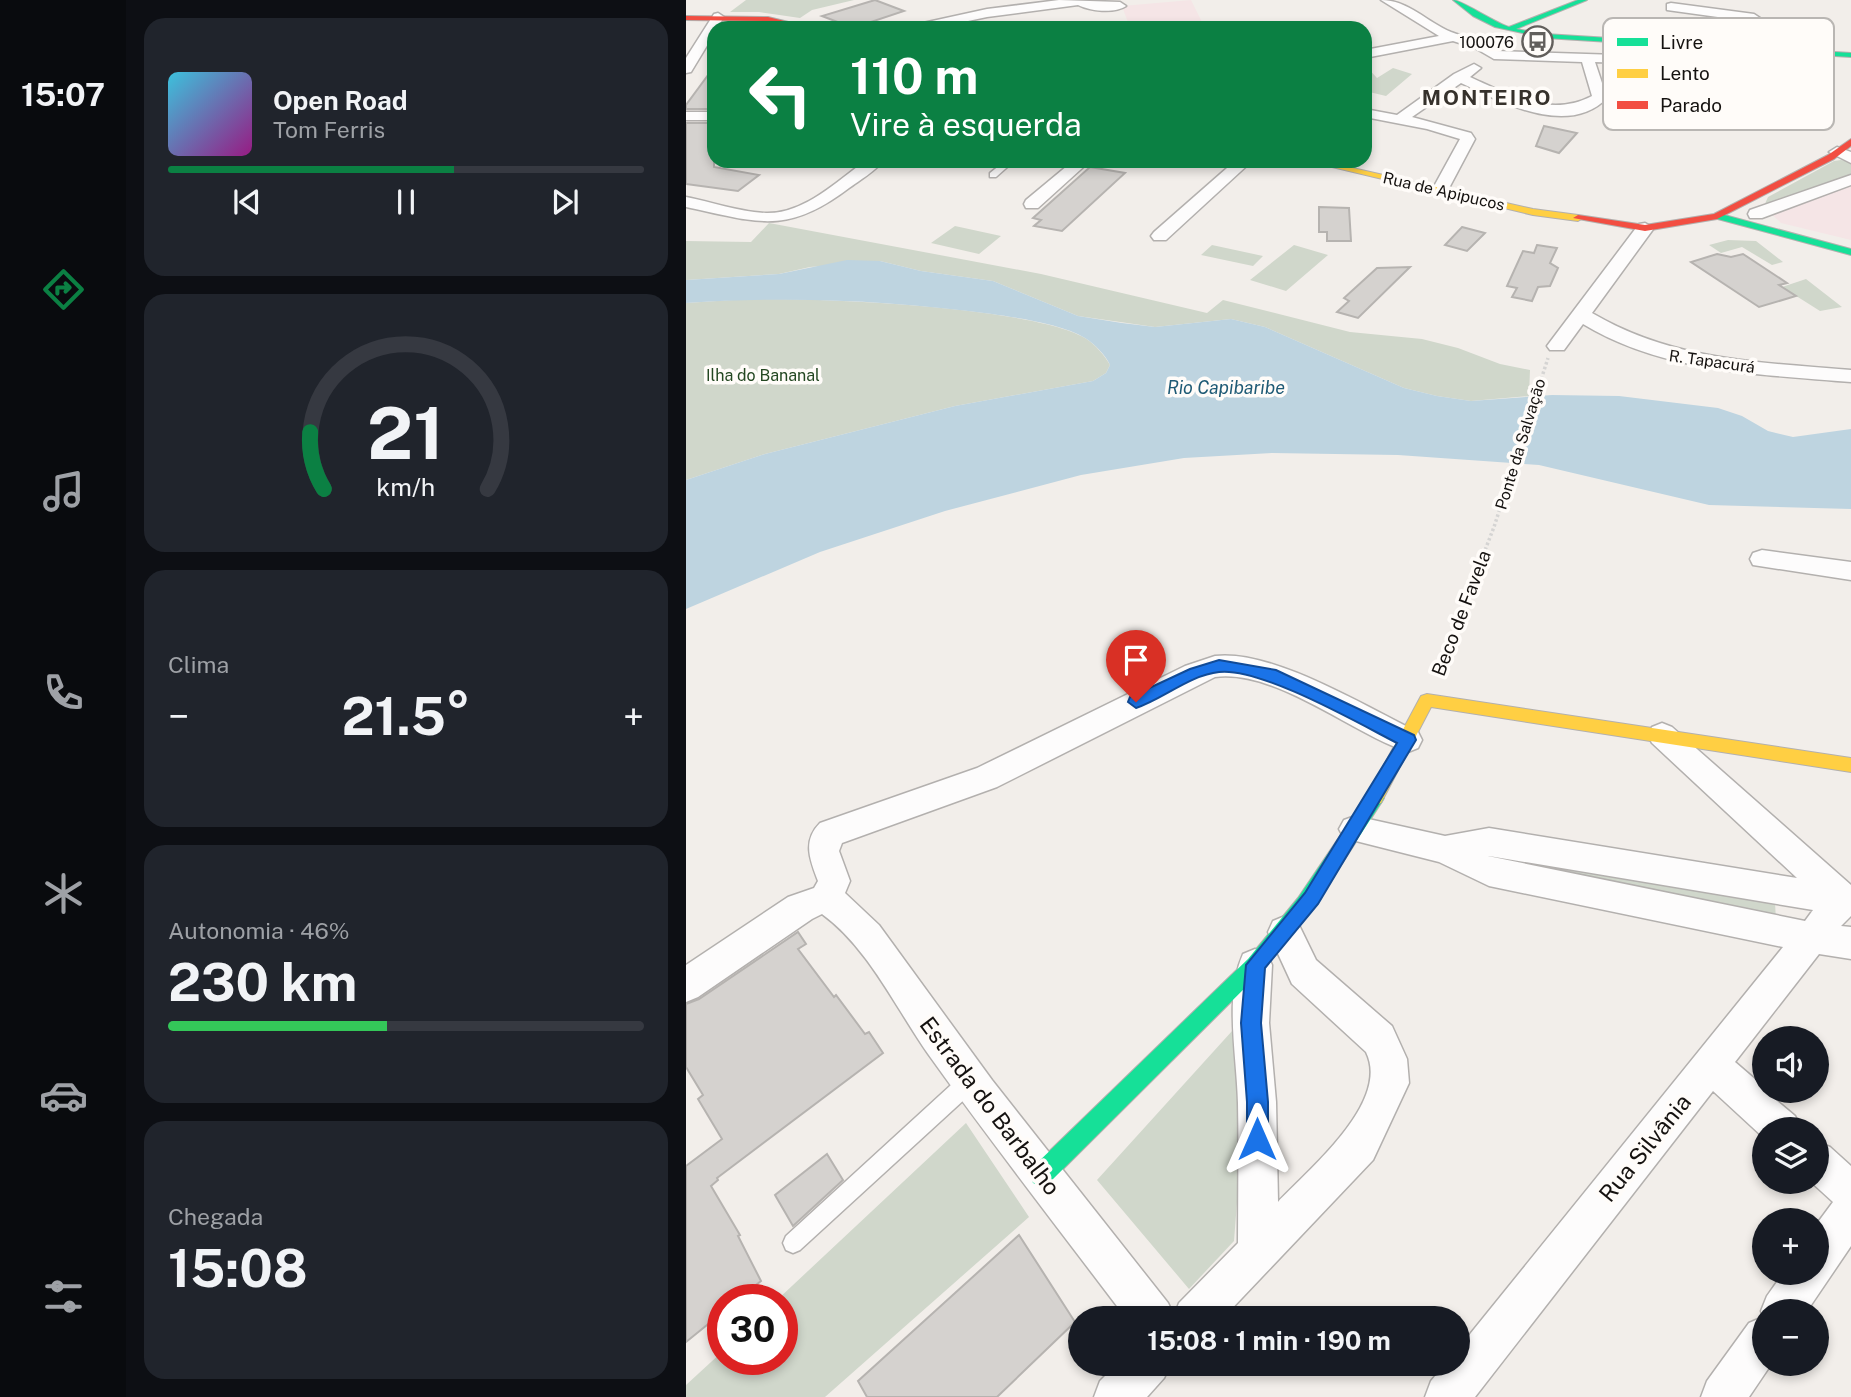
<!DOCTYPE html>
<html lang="pt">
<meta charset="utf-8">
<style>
body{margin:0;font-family:"Public Sans",sans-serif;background:#20242c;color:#f1f3f6;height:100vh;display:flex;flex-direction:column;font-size:26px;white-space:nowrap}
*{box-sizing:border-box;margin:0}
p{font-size:23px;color:#9ea1a6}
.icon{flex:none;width:38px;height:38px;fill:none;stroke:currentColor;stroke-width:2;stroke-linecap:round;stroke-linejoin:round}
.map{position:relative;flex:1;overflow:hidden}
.panel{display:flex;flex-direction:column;gap:18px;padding:18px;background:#0d0f14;width:560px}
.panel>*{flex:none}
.guide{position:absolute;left:21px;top:21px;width:665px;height:147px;border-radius:21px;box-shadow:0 4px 10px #0003;background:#0b8043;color:#fff;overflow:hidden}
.tools{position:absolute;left:1066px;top:1026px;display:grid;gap:14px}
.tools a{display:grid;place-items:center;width:77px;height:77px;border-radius:50%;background:#171b24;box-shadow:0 4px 10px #0003;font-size:35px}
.speed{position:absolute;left:21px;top:1284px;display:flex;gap:14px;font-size:35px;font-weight:700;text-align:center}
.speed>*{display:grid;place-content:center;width:91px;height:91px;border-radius:50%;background:#171b24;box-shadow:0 4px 10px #0003;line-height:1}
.speed .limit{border:10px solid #d22;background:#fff;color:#111}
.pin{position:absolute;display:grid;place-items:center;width:60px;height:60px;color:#fff;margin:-72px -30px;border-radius:50% 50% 50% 0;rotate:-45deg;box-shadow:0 0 7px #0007}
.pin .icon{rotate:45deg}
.me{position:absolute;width:77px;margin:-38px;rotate:0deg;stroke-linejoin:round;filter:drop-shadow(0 0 5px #0008)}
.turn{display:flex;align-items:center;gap:24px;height:147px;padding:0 28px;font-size:32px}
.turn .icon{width:91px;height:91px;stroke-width:2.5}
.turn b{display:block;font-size:49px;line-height:60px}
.big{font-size:52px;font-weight:700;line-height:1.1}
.panel .card{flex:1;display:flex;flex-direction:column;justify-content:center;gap:10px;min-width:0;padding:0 24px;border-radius:21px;background:#20242c}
.panel .dial{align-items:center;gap:0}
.dial svg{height:182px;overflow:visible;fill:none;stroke:#363941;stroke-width:7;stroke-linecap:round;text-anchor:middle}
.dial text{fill:#f1f3f6;stroke:none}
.song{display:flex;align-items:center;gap:21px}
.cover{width:84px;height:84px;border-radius:10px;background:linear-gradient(135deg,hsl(190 70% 55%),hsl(310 70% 35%))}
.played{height:7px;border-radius:4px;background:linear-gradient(90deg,#0b8043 60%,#363941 60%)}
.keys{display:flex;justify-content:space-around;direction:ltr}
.heat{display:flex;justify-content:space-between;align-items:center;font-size:38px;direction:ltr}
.charge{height:10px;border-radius:5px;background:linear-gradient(90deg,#34c759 46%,#363941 0)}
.trip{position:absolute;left:382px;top:1306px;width:402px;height:70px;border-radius:35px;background:#171b24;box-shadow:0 4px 10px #0003;font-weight:700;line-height:70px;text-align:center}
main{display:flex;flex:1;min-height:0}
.tabs{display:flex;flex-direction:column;width:126px;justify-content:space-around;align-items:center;background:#090b0e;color:#9ea1a6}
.tabs .icon{width:49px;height:49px}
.tabs .on{color:#0b8043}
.tabs b{font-size:32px;color:#f1f3f6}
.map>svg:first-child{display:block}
</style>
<main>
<nav class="tabs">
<b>15:07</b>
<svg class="icon on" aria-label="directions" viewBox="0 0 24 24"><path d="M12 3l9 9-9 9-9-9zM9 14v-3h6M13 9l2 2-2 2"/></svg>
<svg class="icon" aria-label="music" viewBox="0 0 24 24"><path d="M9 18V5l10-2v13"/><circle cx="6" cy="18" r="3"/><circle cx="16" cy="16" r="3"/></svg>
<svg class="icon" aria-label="phone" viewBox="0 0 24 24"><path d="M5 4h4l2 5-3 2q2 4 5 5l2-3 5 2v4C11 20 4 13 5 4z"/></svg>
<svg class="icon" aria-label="climate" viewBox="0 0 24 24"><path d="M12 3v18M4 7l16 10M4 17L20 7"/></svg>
<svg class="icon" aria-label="car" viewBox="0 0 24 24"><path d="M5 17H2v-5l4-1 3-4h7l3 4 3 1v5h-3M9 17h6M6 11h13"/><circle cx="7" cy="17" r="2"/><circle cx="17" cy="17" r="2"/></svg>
<svg class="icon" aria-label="filters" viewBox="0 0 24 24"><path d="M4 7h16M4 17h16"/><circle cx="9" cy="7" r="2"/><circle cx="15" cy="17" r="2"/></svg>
</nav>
<section class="panel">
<div class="card">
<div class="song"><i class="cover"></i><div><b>Open Road</b><p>Tom Ferris</p></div></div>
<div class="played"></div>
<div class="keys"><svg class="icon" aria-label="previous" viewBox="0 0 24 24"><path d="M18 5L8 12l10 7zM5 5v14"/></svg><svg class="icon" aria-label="pause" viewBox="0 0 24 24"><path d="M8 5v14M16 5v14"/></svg><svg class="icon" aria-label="next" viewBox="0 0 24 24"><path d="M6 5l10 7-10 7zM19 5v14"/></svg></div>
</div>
<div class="card dial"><svg viewBox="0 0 100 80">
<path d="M14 69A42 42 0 1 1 86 69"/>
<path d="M14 69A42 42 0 0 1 8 44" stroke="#0b8043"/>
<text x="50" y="56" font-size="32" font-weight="700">21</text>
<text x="50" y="72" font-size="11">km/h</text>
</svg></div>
<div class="card"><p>Clima</p>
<div class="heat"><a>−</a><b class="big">21.5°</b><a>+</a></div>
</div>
<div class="card"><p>Autonomia · 46%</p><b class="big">230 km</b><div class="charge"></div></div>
<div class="card"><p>Chegada</p><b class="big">15:08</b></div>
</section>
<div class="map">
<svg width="1165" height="1397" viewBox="0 0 1165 1397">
<rect width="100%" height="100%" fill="#f2eeea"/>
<path fill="#f5e5e6" d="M505,0L519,28H444L436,6Z
M1165,182V240L1095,223L1082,211Z"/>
<path fill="#d0d7cb" d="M60,0H168L126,10L114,18L73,12H44Z
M679,65L691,78L707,68L726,74L700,96L679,91Z
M1155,160L1165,162V180L1078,206L1082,197L1148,161Z
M83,223L355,274L521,313L537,300L664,332L736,339L772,348L814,364L844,370L843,396L785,401L751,396L718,388L579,327L545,319L469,327L392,316L307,281L235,271L194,261L124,267L93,274L0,280V241L65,242Z
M269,226L315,236L293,254L245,243Z
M1042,240L1070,241L1097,262L1086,265L1056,247L1035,253L1023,245Z
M526,245L577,256L567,266L515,255Z
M608,245L642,255L600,291L564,280Z
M1120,279L1156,307L1134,311L1096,287Z
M61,299C143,299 224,303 306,314C332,318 377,325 399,338C409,344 419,356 424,365L420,373L407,381L269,406L79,454L0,480V303Z
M796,851L1089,902L1090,921L800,862Z
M566,1009L548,1241L503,1289L411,1180Z
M280,1123L343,1217L139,1397H0V1385L37,1351V1360H96V1300H91Z"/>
<path fill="#bed4e0" d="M161,260L194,261L235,271L307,281L392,316L436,323L469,327L545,319L579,327L718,388L751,396L785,401L866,395L933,396L1032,408L1056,416L1082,431L1107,437L1165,429V509L1023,505L853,465L712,455L586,453L498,458L395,475L259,511L134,552L0,609V480L79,454L269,406L407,381L420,373L424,365C420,356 409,344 399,338C376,324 332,318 306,314C204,300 103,296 0,303V280L93,274Z"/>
<path fill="#d5d2cf" stroke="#b6b3b0" stroke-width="2" d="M189,0L218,11L167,28L136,16Z
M28,67V109H0V105Z
M0,123H28V167L73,175L52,191L0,184Z
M858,126L891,133L873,153L850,146Z
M404,167L439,173L376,231L348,226L355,220L347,218Z
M633,207L663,208L665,241H641V232H633Z
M776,227L799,233L781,251L759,245Z
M851,245L871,248L864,263L872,268L864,286L852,287L846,301L826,297L831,288L821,286L837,251L848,253Z
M1031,254L1045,257L1057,254L1101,283L1093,285L1110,296L1073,307L1005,262Z
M724,267L672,318L651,312L663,301L658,298L691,268Z
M112,932L120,944L112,949L148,997L150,995L179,1034L183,1032L197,1053L31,1178L32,1180L25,1186L54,1235L52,1236L75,1281L51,1300H37V1312L0,1342V1166L36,1139L12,1099L17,1095L0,1067V1004L13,999Z
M141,1154L157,1180L107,1226L89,1195Z
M333,1235L389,1322L311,1397H181L172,1381Z"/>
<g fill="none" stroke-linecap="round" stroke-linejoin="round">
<defs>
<path id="lane" d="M319,161H328L310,177H304V173Z
M284,1072L291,1074L293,1081L291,1088L114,1250L107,1253L100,1250L97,1243L100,1236L277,1074Z"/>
<path id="street" d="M373,0L434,2L440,6C428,14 404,11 392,5L301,17L249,28L235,26L237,23L301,9Z
M695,0C722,0 741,22 765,32C782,38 796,41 811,51L994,57L1001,61L994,65L909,62L921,98C882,138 815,102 775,83L726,117L785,133L789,139L762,190L754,195L746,190L774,139L741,129L679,117V109L711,115L768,74L788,64L795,68L784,77C824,95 864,118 906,96L896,62L808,59L789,48L767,41L679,58V50L753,36Z
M985,3L1068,14L1074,18L1068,22L981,10V4Z
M32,13L38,17L31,28H28V34L5,72L0,73V58L28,14Z
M0,112H28V120H0Z
M1151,147L1165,152V163L1143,152Z
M179,161H197C188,172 174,180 163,188C100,236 71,222 0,207V197C26,202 53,212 80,213C118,214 150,182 179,161Z
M387,161H404L352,208H340L338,204L340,200Z
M549,161H566L480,240H468L465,236L468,232Z
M1165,175V185L1076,218H1064L1062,214L1064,210Z
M959,223L968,228L906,313C988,361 1072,362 1165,370V382C1073,374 978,373 897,324L878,350H864L861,346L864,342L953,224Z
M1076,550L1165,562V580L1067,565L1064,559L1067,553Z
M529,656C586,649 680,707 732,732L736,740L732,748L722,752C665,733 590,669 529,677L311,787L156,843L153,851L164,881L159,893L193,925L306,1080L482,1303L488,1316L493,1303L552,1243C552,1196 553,1150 552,1103C551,1057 538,996 557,954L569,949L581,954L586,965L583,1023L590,1102L592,1202C623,1169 705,1102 680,1052L606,984L582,932L587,921L599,916L611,921L630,960L706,1026L721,1059L723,1083L687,1160L537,1318H440C375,1232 308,1146 245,1058C211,1011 184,949 136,914L126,919L12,997L0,1002V965L102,897L128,888L132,881C124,860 116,841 134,823L291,768L499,666Z
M976,723L986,727L1165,885V916L1155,926L1165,927V959L1133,954L1049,1062L1078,1087V1090L1109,1116L1115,1129H1078V1138L1027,1091L789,1397H739L745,1381L760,1363H772V1349L1097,947L803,886L753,862L658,838L653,829L658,820L669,816L759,836L803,828L1111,878L966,743L962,735L966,727ZM802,856H803L1127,910L1119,921Z
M1130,1142L1144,1147L1165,1166V1246L1121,1311H1078V1363H1086L1063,1397H1015L1021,1381L1063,1323L1077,1317L1075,1311L1081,1296L1098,1272H1130V1225L1147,1202L1124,1181H1130Z
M432,1363H485L478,1378L461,1397H408L414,1381Z"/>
<path id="fast" d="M767,0C775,0 808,22 823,27L892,0H901L830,29L859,34L1165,53V57L859,38L809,27L787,16Z
M1031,213L1165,249V255L1028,218L1026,216Z
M689,791L695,793L698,798L695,803L626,910L576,971L363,1183L355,1186L347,1183L344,1175L347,1167L562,959L612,898L683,793Z"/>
<path id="slow" d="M621,161H636L847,209L892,215L897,218L892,221L847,215Z
M741,694L1165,758V772L745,707L695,803L689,805L683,803L680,798L683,793L735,696Z"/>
<path id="jam" d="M0,16L82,17L127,28H114L82,21L0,20Z
M1165,139V146L1148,159L1031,219L959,231L887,218L892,215L959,225L1028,214L1142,155Z"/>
</defs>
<use href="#lane" stroke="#b3b0ae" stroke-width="3"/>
<use href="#street" stroke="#b3b0ae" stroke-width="3"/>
<use href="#fast" stroke="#b3b0ae" stroke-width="2"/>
<use href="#slow" stroke="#b3b0ae" stroke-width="2"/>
<use href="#jam" stroke="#b3b0ae" stroke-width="2"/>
<path stroke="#d5d4d3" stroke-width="2" stroke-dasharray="2 2" stroke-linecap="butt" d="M192,28L226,27"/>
<path stroke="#d5d4d3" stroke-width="3.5" stroke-dasharray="2.5 2.5" stroke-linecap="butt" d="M774,615L808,527L862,358"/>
<path stroke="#d5d4d3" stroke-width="4.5" stroke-dasharray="3.5 3.5" stroke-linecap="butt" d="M750,676L774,613"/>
<use href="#lane" fill="#fdfcfc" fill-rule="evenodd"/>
<use href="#street" fill="#fdfcfc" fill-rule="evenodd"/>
<use href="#fast" fill="#16e098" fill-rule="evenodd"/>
<use href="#slow" fill="#ffcf43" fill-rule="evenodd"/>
<use href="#jam" fill="#f24e42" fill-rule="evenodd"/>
</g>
<path fill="#1a73e8" stroke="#114b97" stroke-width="2" d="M533,660L590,670L728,735L730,740L632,904L579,968L575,1023L582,1102V1139L579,1146L571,1150L564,1146L561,1139V1102L555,1023L560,965L619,893L711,743C672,723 574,667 533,672C504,675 477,699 450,708L442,702L444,697L504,669Z"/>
<defs>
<symbol id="bus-ring" viewBox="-11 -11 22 22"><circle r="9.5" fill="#fffcf9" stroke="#625f5c" stroke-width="1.5"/><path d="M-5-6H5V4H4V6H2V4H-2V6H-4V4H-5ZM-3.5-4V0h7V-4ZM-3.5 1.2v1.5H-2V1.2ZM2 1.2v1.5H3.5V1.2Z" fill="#625f5c"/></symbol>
</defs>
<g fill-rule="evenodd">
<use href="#bus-ring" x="834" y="24" width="35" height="35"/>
</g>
<g text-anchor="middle" stroke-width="7" stroke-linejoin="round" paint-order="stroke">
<g font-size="16" fill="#151210" stroke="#fffcf9" text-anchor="end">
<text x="828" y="48">100076</text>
</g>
<g font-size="16" fill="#151210" stroke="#fffcf9">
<text transform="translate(758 191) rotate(13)" y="6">Rua de Apipucos</text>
<text transform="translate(1026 361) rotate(8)" y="6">R. Tapacurá</text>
<text transform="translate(834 444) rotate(-73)" y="6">Ponte da Salvação</text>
</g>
<g font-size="16" fill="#234721" stroke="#fffcf9">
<text x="77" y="381">Ilha do Bananal</text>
</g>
<g font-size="18" font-style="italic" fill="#1e5a75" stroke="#fffcf9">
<text x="540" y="394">Rio Capibaribe</text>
</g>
<g font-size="19" fill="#151210" stroke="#fffcf9">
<text transform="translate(775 613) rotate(-69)" y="7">Beco de Favela</text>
</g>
<g font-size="21" font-weight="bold" letter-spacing="2" fill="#36312b" stroke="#fffcf9">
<text x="801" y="105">MONTEIRO</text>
</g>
<g font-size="23" fill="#151210" stroke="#fffcf9">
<text transform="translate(304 1106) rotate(53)" y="8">Estrada do Barbalho</text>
<text transform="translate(959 1148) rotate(-51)" y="8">Rua Silvânia</text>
</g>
</g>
<rect x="917" y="18" width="231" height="112" rx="10" fill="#fffcf9" stroke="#b9b6b3" stroke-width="2"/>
<rect x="931" y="38" width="31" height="8" fill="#16e098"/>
<rect x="931" y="69" width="31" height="9" fill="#ffcf43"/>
<rect x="931" y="101" width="31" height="8" fill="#f24e42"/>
<g font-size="19" fill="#151210">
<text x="974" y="49">Livre</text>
<text x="974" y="80">Lento</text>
<text x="974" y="112">Parado</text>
</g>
</svg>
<div class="tools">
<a><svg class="icon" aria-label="sound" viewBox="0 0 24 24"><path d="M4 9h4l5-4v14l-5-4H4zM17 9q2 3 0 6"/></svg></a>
<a><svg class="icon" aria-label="layers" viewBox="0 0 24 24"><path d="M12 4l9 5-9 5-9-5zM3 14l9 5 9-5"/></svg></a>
<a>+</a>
<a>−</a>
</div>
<div class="speed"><div class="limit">30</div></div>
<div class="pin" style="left:450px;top:702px;background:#d93025"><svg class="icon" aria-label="arrive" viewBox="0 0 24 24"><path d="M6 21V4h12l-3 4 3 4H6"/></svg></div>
<svg class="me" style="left:571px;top:1139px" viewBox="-20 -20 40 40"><path d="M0-17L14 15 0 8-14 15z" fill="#1a73e8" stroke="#fff" stroke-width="4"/></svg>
<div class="trip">15:08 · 1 min · 190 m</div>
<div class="guide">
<div class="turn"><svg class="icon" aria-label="left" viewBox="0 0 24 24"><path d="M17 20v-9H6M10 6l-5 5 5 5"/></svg><div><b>110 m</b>Vire à esquerda</div></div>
</div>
</div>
</main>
